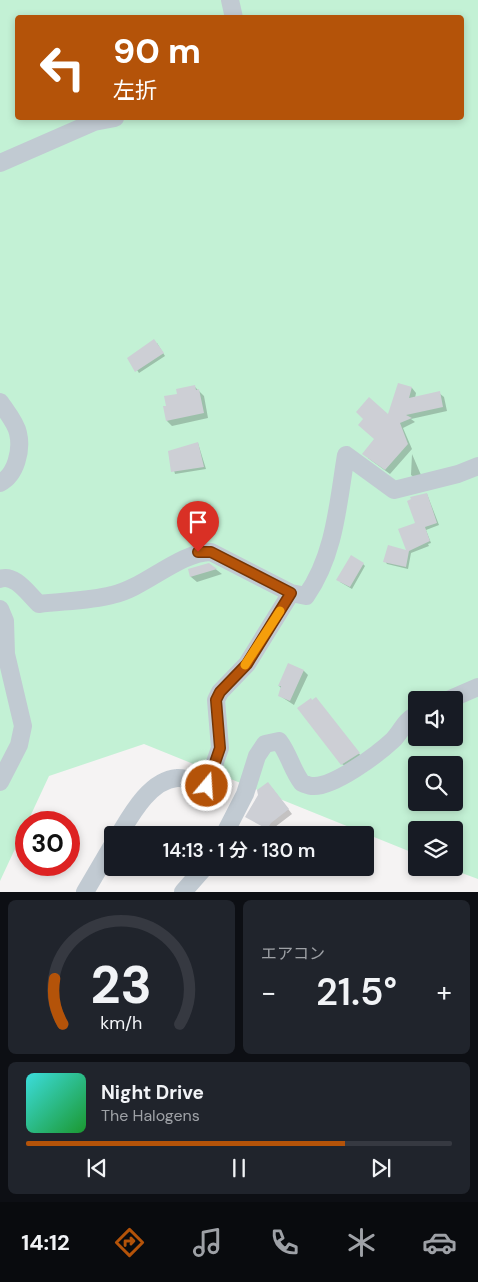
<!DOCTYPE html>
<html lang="ja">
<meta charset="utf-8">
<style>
body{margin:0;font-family:"DM Sans","Noto Sans JP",sans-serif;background:#20242c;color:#f1f3f6;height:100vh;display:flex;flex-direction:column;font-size:19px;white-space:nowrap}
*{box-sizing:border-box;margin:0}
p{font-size:16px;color:#9ea1a6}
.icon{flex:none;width:28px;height:28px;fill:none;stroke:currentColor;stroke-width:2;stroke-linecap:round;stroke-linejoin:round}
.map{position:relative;height:892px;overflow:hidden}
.drawer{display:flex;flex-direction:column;gap:8px;padding:8px;background:#0d0f14;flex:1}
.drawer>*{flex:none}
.guide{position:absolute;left:15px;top:15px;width:449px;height:105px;border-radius:5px;box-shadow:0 2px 8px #0003;background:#b45309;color:#fff;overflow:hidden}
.buttons{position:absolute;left:408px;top:691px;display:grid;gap:10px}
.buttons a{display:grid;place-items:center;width:55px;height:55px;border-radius:5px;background:#171b24;box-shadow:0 2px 8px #0003;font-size:25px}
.speed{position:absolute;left:15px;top:811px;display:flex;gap:10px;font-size:25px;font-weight:700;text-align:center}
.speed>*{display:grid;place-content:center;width:65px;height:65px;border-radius:50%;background:#171b24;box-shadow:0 2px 8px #0003;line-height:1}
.speed .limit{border:8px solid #d22;background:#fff;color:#111}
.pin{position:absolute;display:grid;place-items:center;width:42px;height:42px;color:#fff;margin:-51px -21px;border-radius:50% 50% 50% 0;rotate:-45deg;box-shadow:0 0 5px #0007}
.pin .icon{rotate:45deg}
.me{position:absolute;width:55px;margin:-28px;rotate:18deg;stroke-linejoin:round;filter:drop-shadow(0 0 4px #0008)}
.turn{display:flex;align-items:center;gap:18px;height:105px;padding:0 15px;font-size:22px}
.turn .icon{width:65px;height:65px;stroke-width:2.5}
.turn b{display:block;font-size:35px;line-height:42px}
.big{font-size:38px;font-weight:600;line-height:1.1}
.drawer .card{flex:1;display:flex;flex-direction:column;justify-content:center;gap:8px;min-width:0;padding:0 18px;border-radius:8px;background:#20242c}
.drawer .dial{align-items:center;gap:0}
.dial svg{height:130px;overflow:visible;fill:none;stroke:#363941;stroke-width:7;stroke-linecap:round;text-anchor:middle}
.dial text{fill:#f1f3f6;stroke:none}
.song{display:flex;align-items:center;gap:15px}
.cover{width:60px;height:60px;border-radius:8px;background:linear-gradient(135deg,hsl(180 70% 55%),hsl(130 70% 35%))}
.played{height:5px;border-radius:2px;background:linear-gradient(90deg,#b45309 75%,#363941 75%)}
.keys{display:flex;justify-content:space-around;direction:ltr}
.heat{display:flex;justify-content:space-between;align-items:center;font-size:28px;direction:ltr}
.drawer .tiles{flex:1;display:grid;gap:8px;grid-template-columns:1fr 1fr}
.card:last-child{grid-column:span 2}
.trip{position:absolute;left:104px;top:826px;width:270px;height:50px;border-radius:5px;background:#171b24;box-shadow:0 2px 8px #0003;font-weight:600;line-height:50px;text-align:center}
.tabs{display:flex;height:80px;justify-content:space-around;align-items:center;background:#090b0e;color:#9ea1a6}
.tabs .icon{width:35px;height:35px}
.tabs .active{color:#b45309}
.tabs b{font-size:22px;color:#f1f3f6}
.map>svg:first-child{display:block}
</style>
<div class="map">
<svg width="478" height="892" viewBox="0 0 478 892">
<rect width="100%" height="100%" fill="#f5f3f3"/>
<path fill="#c3f1d5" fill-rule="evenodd" d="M0,0H478V879L448,868H454V830H416V854L144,744L49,776L0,881ZM18,18H461V118H18ZM416,700H454V738H416ZM416,765H454V802H416Z"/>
<path fill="#0003" d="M157,343L165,356L139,373L129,358Z
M399,385L412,388L416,393L415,398L439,393L444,397L447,411L411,419L415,422L403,428L412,449L390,474L368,458L389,416Z
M195,387L204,396L208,418L172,426L167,421L168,407L178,395Z
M198,443L206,469L175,474L169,452Z
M412,454L421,475L414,477L411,475Z
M427,494L439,525L426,530L431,543L428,544L429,546L411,553L408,569L387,564L385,561L408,552Z
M209,564L222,574L197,582L191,577L189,570Z
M363,564L365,566L352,589L340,582Z
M289,665L304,671L308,675L294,705L280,696L281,688L279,686Z
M312,701H318L361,756L345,766L342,764Z
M272,788L292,814L275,827L272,832L247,816Z"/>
<path fill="#cdcfd5" d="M154,339L164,353L135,372L127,358Z
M398,383L412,387L409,398L440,391L443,407L406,415L412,418L400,423L408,444L385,470L362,454L374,439L358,425L363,419L356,412L369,397L388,414Z
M195,385L196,390L199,389L204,413L166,421L163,406H166L164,396L177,394L176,389Z
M198,442L204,467L171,472L168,451Z
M427,493L437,523L425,527L430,541L409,551L406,567L383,562L388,545L406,550L398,529L415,523L407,501L411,499L410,497Z
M351,555L364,563L350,587L336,580Z
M209,563L217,569L190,577L188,569Z
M288,663L304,670L290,701L278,696L281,686H278Z
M316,697L360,753L341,765L297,708L311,698L312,700Z
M268,782L289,809L271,823L267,829L245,817L258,795L257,790Z"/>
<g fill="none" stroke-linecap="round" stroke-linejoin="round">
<path stroke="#c1cad2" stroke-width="18" d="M230,0L234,18
M0,163L94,122L115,118
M0,402C6,411 16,423 18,433C22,450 16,475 0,483
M0,579C15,573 29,595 39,604C63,601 89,601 112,595C145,588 179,552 211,552L291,593L306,596C335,555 338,503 346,455L394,490L458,474L478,466
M0,609L5,621L6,654L23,726L19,745L0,782
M448,700L478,687
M119,835C131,815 150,780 177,778C186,777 198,783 207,785L220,748L216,700L220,692L247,664L291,593
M224,835L245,794L257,756L265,744L279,741C289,754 292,770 302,783C305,784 310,786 313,786C334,787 378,754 393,740C402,731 404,721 416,715
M85,892L112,846
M183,892L204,868"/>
</g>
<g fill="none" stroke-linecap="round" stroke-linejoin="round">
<defs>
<path id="route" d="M198,552H211L291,593L247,664L220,692L216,700L220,748L207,786"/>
</defs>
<use href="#route" stroke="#753606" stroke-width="12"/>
<use href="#route" stroke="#b45309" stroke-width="9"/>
<path stroke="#f59e0b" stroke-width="9" d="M245,665L280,611"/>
</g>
</svg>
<div class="buttons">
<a><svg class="icon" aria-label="sound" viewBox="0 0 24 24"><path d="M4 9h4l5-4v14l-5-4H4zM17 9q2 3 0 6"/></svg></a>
<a><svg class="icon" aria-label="search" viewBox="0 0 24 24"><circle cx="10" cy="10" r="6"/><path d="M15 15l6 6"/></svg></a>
<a><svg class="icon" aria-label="layers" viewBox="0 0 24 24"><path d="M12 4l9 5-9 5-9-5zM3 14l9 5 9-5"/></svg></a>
</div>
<div class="speed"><div class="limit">30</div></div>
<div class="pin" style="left:198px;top:552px;background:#d93025"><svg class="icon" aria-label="arrive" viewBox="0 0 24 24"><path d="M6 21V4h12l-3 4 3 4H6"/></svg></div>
<svg class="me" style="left:207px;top:786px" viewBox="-20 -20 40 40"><circle r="17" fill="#b45309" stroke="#fff" stroke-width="3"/><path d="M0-11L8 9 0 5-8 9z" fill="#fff"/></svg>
<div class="trip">14:13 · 1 分 · 130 m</div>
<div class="guide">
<div class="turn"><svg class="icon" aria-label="left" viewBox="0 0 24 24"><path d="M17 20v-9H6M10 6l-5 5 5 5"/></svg><div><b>90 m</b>左折</div></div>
</div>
</div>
<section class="drawer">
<div class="tiles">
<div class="card dial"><svg viewBox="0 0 100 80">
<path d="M14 69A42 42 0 1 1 86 69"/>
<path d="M14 69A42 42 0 0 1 9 41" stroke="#b45309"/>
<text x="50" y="56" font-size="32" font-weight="700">23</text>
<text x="50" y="72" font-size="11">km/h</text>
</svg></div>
<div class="card"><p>エアコン</p>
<div class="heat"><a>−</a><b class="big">21.5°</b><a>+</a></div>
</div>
<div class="card">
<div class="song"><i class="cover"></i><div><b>Night Drive</b><p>The Halogens</p></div></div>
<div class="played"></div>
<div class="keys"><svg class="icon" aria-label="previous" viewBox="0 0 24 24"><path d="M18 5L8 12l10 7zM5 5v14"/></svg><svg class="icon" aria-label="pause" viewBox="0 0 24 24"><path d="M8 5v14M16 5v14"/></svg><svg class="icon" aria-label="next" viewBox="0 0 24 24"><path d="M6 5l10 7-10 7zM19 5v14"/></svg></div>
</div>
</div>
</section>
<nav class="tabs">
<b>14:12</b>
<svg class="icon active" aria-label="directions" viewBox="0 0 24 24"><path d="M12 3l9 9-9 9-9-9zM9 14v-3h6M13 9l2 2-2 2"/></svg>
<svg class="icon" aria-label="music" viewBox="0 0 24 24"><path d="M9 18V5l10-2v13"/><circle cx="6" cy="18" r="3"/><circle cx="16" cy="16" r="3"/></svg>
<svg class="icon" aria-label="phone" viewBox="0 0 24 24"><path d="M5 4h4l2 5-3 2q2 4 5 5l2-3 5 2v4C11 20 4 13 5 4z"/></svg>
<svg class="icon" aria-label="climate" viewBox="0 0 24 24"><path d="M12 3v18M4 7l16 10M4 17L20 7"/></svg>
<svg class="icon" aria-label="car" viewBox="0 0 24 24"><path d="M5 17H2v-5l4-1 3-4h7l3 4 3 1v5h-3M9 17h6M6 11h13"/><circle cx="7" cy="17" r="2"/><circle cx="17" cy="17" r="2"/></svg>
</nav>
